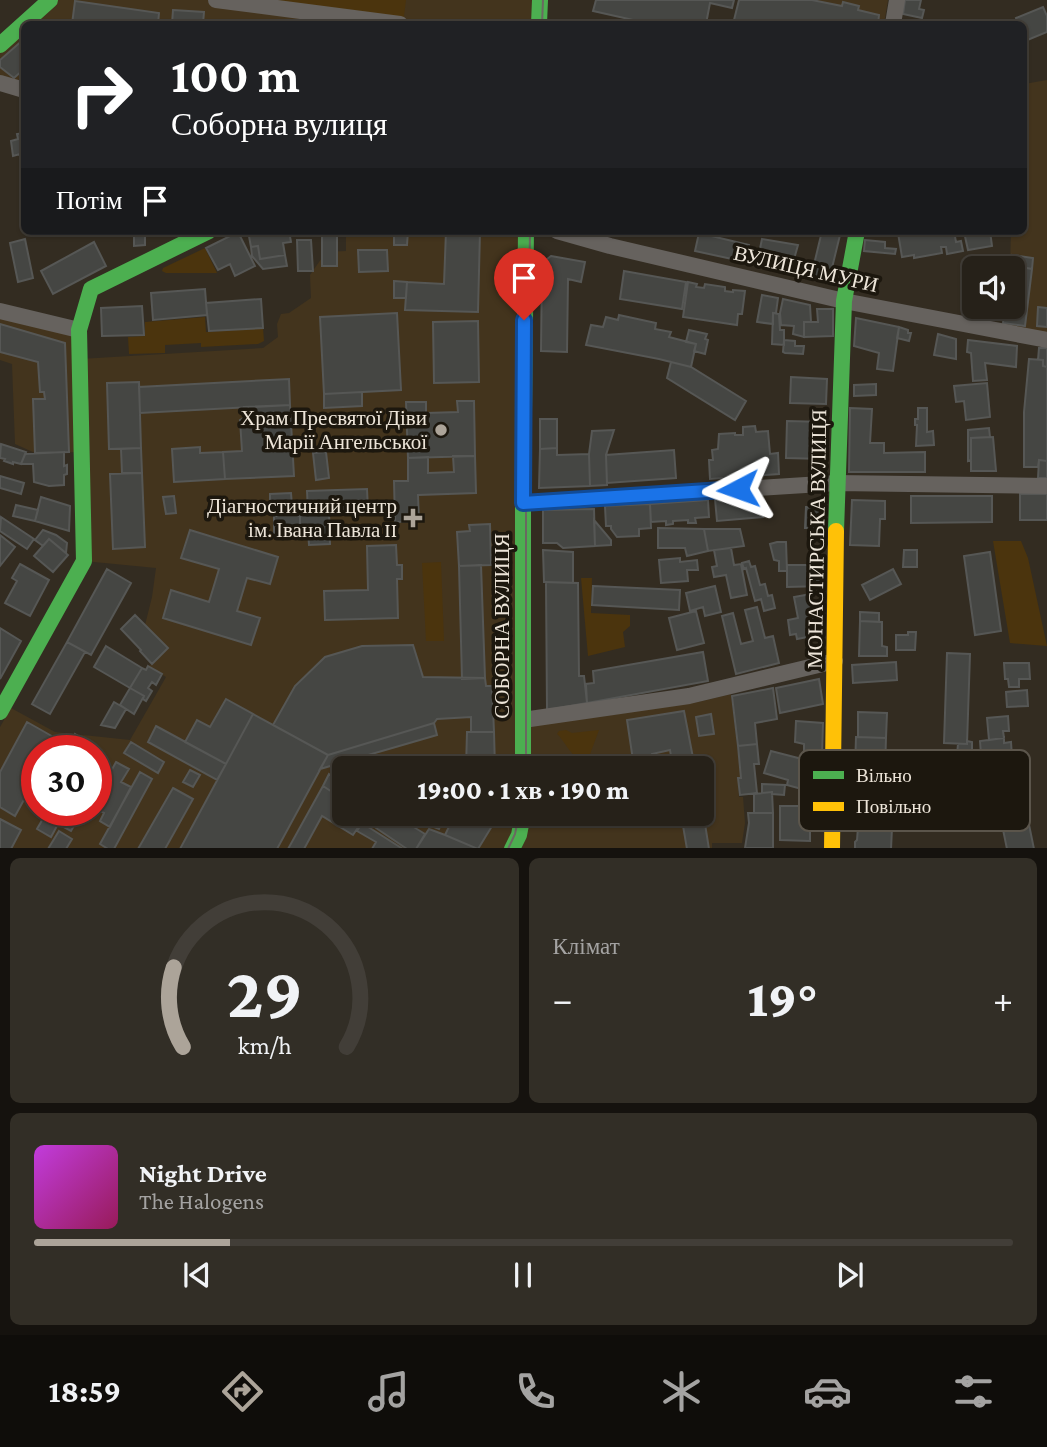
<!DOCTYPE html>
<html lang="uk">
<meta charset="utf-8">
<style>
body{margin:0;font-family:"Crimson Pro",serif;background:#322e26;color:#f1f3f6;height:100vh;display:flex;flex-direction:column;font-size:26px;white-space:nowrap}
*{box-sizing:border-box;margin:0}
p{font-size:23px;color:#a4a3a2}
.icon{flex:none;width:38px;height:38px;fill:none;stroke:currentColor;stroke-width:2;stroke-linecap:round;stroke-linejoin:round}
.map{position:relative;height:848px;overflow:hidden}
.drawer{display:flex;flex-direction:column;gap:10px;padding:10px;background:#15120e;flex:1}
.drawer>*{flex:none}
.top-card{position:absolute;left:21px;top:21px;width:1006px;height:214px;border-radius:10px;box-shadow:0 2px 5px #0004,0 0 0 2px #423e38;background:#202124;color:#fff;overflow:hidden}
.buttons{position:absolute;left:962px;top:256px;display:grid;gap:14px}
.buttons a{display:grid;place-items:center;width:63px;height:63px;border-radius:10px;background:#262119;box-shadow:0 2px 5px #0004,0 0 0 2px #423e38;font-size:35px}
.speed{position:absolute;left:21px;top:735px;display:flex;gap:14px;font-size:35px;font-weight:700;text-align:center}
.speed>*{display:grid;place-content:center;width:91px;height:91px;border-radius:50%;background:#262119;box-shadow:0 2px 5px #0004,0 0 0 2px #423e38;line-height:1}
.speed .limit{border:10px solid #d22;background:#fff;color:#111}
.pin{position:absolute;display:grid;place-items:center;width:60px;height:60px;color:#fff;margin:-72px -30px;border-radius:50% 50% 50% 0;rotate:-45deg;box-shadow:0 0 7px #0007}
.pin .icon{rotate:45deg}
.me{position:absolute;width:77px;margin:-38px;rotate:266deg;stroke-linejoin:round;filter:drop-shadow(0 0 5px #0008)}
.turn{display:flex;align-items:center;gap:24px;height:147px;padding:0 35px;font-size:32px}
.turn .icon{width:91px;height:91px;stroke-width:2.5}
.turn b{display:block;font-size:49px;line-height:60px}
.then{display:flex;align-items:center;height:66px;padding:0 35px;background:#0003;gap:14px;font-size:26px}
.big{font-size:52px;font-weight:800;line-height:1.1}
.drawer .widget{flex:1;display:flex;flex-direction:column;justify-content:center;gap:10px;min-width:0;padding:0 24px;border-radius:10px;background:#322e26}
.drawer .dial{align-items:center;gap:0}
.dial svg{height:182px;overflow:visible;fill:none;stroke:#423e38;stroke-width:7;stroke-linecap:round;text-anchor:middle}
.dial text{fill:#f1f3f6;stroke:none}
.song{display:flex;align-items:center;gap:21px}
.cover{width:84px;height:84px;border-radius:10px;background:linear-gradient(135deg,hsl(290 70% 55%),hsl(330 70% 35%))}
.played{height:7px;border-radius:4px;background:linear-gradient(90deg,#aca499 20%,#423e38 20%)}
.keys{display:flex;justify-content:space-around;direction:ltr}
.heat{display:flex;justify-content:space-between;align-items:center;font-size:38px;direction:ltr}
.drawer .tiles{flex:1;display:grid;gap:10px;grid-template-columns:1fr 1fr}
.widget:last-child{grid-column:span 2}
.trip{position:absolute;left:332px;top:756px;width:382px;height:70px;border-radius:10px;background:#262119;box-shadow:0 2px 5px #0004,0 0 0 2px #423e38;font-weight:800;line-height:70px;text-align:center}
.menu{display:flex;height:112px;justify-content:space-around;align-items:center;background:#0f0d0a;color:#a4a3a2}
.menu .icon{width:49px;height:49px}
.menu .on{color:#aca499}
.menu b{font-size:32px;color:#f1f3f6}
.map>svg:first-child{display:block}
</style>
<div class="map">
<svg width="1047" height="849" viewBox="0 0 1047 849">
<rect width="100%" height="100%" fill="#332c21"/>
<path fill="#43341d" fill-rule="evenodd" d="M50,0H540L539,24H24V90L0,83V45Z
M739,0H888L884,24H733Z
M1047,80V333L1003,327L1005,306H1013V268H1010L1011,231H1024V84Z
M346,231H526L523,719L611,715L698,702L731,694L741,777L738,778L739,797H743L745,823L742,843H712V849L0,848V727L11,708L55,732L130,740L166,677L148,666L152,664L168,648L145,625L152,597L156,568L84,561L82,452L35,453L15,444L12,364L0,360V311L79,330L80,359L263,348L278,337L277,324L281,314L289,313L311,298L310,275L326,252L346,251ZM37,751H96V810H37ZM345,768H702V814H345Z"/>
<path fill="#4b340d" d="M207,0H406L403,24Z
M205,248L217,273H166L162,271L163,268Z
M205,317L206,332L263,328L264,341L258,344L201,347V343L165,345V353L129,354L128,337L145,336V322Z
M993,541H1021L1028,558L1047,646L1010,643Z
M441,562L444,641H426L422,563Z
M581,578H592L591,613L630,615V626L623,632L625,647L588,656Z
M566,730L572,733L599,730L589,757C585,757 581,758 577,757C571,755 563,739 557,734L559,731Z"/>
<path fill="#454643" stroke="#565755" stroke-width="2" d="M596,0H734L732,8L710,3L706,24H651L593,11Z
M739,0H812L842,6L843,2L859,6L858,10L879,15L878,24H733Z
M905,0H921L919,9L924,10L922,18L903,14Z
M75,1L159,13L158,24H72Z
M1043,7L1047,16V32L1025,41L1024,24H1018L1016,18Z
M173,10L204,12L203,24H172Z
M24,39V69L14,78L0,67V60Z
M24,133V162L22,163L20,154L13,156L11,141L18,139L17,134Z
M134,231L145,232V245L134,246Z
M248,231H289L291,242L283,243L285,255L260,259L258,246L251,247Z
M322,231H337V266H322Z
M394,231H408L407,245H394Z
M446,231H480L478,312L405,310L407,282L444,284Z
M822,231H841L829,280L811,277Z
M913,231H954L956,242L961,241L963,251L947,254L946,247H941L942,253L914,258V255L902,257L898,233Z
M990,231L992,246L968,250L964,232Z
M238,232L255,266L235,276L230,264L218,270L206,248Z
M699,233L749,245L746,262L695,251Z
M25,239L33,278L18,282L10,243Z
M762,239L798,245L791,270L757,263Z
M297,240H311L313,271H298Z
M865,240L885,242V248L896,249L895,254L864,251Z
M94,242L106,266L53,294L41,271Z
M258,246L260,259L285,255L287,266L263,269L252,256L251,247Z
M358,250H387L388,271L359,272Z
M1012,255L1033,258L1032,269L1016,266L1015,272H1013V268H1010Z
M551,256L585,262L581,282L568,279L567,352L541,351L542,263Z
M1016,266L1032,269L1025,326L1003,323L1005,306H1013V272H1015Z
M624,271L686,282L682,309L620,299Z
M394,281L407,282L406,298H394Z
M688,282L697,284L696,287L704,288L705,284L725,287V291L733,292V290L745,291L742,314H738L737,325L683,317Z
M205,289L207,315L153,320L151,293Z
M762,295L778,298L776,313H773V324L757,322Z
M261,299L263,328L209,331L206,303Z
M783,299L810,305L811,322H804V337L793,334L794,326L781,325L780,313Z
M142,306L144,335L102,336L101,308Z
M1038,307L1047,308V327L1037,326Z
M817,309H833V336L804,337V322H818Z
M397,313L401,390L324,394L320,317Z
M773,313L779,314L780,330H784V345L772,344Z
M619,315L656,323L655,329L671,332L669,337L696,344L691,367L659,359L586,345L591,325L603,327L606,317L618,320Z
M856,318L899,327L893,371L877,369L879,353L854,346Z
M478,321L479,382L434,383L433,322Z
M0,324L65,343L69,452L35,453L33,399H45L44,392H40L38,362L0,352Z
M899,327L908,330V333H911L909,341L897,338Z
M689,330L707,334L705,339L708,340L705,354L694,351L696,344L686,342Z
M938,334L956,339V359L934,355Z
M784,340L795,341V346H804L803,354L785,353L783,352Z
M968,340L1017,346L1016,367L985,363L987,380L973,381L971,353L967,352Z
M1039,348H1047V367L1043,366V360H1038Z
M1029,359L1043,360V366L1047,367V461L1039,460L1038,467H1024V412Z
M671,362L691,367L746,401L735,420L667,378Z
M791,377L827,379L826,404L790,403Z
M289,379L290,405L140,413L139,387Z
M139,382L141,448L109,449L107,383Z
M987,383L990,417L966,420L964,401L956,402L954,386Z
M876,384V395L854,396V385Z
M362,392V406L324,408V394Z
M457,401H474L475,456L408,458L406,402H426V413L458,412Z
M290,405L294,476L225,479L223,452L242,451L240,420L245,417L244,407Z
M850,408L872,409L870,443H884V453L925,452V472H849Z
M918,408H927V432L933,431L934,445L916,446L917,425H915V419H918Z
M540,419H557V448L540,449Z
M787,421L825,422L823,459L786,458Z
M755,426L756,432L768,431L770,454L778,453L779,474L710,479L709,460H713L712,450L718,449L719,434L735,433V435H743V427Z
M989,428L990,437L971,438V460L968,461V430Z
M614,430L606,455L607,485L590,486L589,454L592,431Z
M993,437L996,471H971V438Z
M1,444L26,452L21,464L13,462V464L4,461L5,459L0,458Z
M200,447V453L223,452L225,479L174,482L172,449Z
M141,448L142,473H122L121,449Z
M557,448V455L589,454L590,486L539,488L540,449Z
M674,450L676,478L607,483L606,455Z
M64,452V466L67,465V474L64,475V485L49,486L34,482L33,464H21L25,454Z
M326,452L329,478L316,480L313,453Z
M453,456H475L476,493L418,495L419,521L395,522L394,481H408V458L428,457V473L454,472Z
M1039,460L1047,461V478H1038Z
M142,473L145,547L113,549L110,474Z
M0,476L24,483L21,494L0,488Z
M367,489L368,510L308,512L307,491Z
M291,493L292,506L270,507V494Z
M1020,494H1047V520H1020Z
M761,495L763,517L717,521L715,499Z
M174,496L176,513L166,514L163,497Z
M911,496H992V522L911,523Z
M41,497L70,506L69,531L35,521Z
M708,500L709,517L695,518L696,523H688V520L673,521V524L666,525V521L651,522L650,504Z
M852,500L885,501V519H880L879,546L850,545Z
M650,504L651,528L639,529V536L617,537L611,529V526H606L605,506Z
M16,505L38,510L35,521L13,516Z
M806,507H820L819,528H805Z
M594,509L595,546L563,548L557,543H543V510Z
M329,511L330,544L309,545L308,530H300V516L308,515V512Z
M274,516H300V536L274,537Z
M1,517L34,539L27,549L0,531Z
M594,520L611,540V545L595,546Z
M490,524L491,565L459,566L457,532L470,531L469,525Z
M658,528L704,529L708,551L687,556L685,548H658Z
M704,529H740L744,546L708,551Z
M43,530L56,535L67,543L66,553L49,539L43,546L35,540Z
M190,530L278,557L270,584L247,578L237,611L260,618L251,645L163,618L171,590L209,602L219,569L181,558Z
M0,535L15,547L0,566Z
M49,539L68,555L53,572L34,556Z
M777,542H786L787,571H779V561L774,560L770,544Z
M396,545L397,565H402V579H397L398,618L325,620L324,591L368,590L367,546Z
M731,548L734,565L741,564L747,595L731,598L726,575L714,577L712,567L717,566L714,550Z
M543,550L573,552V583L544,582Z
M904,550H917V567H903Z
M990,552L1001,631L975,635L964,556Z
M680,558V562L697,560L698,570H687L688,581L661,583L659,560Z
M749,561L751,567L755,566L760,585L765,584L768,596L772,595L775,608L764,611L761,599L755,601L746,568L744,569L742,563Z
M20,564L49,580L30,616L5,603L17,581L12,578Z
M481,565L485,678L462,679L459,566Z
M787,565H823V586L787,587Z
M107,569L131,583L91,655L67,642Z
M893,569L901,584L870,600L862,585Z
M546,582L578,583L579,676H584L587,703L547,710Z
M593,586L680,590L679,610L592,605Z
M715,586L721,612L705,616L703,607L690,611L686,593Z
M811,594L818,635L797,639L796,634L790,635L788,620L798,618L794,597Z
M757,607L765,638L773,636L779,663L736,674L722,616L733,613L741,644L753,641L745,610Z
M696,611L704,643L677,650L669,618Z
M860,612L879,613V622L860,621Z
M135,615L168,648L152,664L140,651L141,650L121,629Z
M860,621L882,622V646L887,647V656H859Z
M0,628L21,641L0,679Z
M908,632H916L915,650H896V635H908Z
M67,642L85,652L50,714L32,704Z
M413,645L423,677L485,678L486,686H492L494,732H471V717L437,719L434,723L328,755L273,725L295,686L325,657L362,646Z
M106,646L142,668L130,688L94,667Z
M703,652L708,681L587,703L586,684L594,683L593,671Z
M947,653L970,654L967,744L944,743Z
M896,662L897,680L853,683L852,665Z
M1004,663H1029L1030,679H1019V687H1009L1008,679H1005Z
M148,666L162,674L156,685L152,682L148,688L152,691L146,701L143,699L144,696L130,688L142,668L146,670Z
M819,679L823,704L780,713L776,688Z
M130,688L144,696L134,714L120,705Z
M773,688L777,719L755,723L757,744L738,746L732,696Z
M1027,690L1028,706L1007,707L1006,692Z
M226,699L253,714L226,764L185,742L197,720L210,727Z
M114,702L126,709L115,728L101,725Z
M684,711L695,768H673L670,750L652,754L653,764L634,767L627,720Z
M858,712L887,713L886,738L858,737Z
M253,714L328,755L277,849H180Z
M711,714L714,734L699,736L696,717Z
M1008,716L1009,731H1003L1004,738L989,740L987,718Z
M796,721L823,723L822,755L804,751V744L795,742Z
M27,722L57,739L50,751H37V776L15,816L0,807V772Z
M434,723L437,735L320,769L328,755Z
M156,726L226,764L217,780L148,742Z
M467,732H494L495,768H466Z
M75,734L101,750L96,759V751H65Z
M856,737L886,738L884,800L854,799Z
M1004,738V743L1011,742L1012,757L1003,758V753L981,755L980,741Z
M967,741L972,742V756L957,755L958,744H967Z
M131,742L164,762L158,773L124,753Z
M757,744L759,764H754L757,793L740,795L738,778H741L738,746Z
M771,751L802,759L804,751L818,754L809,791L787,785L788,780L764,773Z
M116,762L129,769L121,782L131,787L110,827L100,821L104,813L96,809V799Z
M190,770L200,775L193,787L183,782Z
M1018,771L1034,849H1007L992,776Z
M140,772L152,779L114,849H108L100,844Z
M329,774L344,783L337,795L323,786Z
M762,784L785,785L784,795L772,794V792L762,793Z
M323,786L345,800V814H367L353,835L322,816L304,849H288Z
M173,788L193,799L165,849H138Z
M772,792L773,813H754V794Z
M702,805L709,849H687L681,814H702Z
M780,806H811V818H816V831H810V841L780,840Z
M48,810H83L71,831L58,824L51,837L37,829Z
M748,813H773V848H745L749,823Z
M383,814H400L415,820L412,826L425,834L416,849H407L376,828Z
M400,814H445L439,829Z
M455,814H481L497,818L478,849L445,835Z
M0,819L21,830L11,849H0Z
M362,823L403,849H372L376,842L357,831Z
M858,827L892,828L891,849H855V842L857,840Z
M429,829L445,835L478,849H416Z
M59,831L72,839L66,849H48Z"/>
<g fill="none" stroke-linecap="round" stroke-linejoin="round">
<path stroke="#66625e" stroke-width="16" d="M216,0L400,24
M893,24L897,0
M0,83L24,90
M557,231L610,246L844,301L1047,340
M0,311L79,330
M523,503L837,483L1047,486
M523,720L689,696L835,661"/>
<path stroke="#4caf50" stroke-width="16" d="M539,24L540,0
M0,45L50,0
M836,531L844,301L857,231
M0,712L84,561L79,330L91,289L209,231
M523,768V503L526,231
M512,849L519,835L523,814"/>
<path stroke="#ffc107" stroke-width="16" d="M832,849L836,531"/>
<path stroke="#6b6861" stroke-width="2" d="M542,24L543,0
M526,768V511L530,231
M508,849L515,834L519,814"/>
</g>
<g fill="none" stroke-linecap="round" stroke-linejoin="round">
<defs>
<path id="route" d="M524,320L523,503L738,489"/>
</defs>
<use href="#route" stroke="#114b97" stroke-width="18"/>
<use href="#route" stroke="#1a73e8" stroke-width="12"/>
</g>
<g fill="#aca499" stroke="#1c170e" stroke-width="2.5">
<circle cx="441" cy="430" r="7"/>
<path d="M409.5 507.5h7v7h7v7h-7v7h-7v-7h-7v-7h7z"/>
</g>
<g text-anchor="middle" stroke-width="7" stroke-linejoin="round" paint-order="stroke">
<g font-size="21" fill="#ede5d9" stroke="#1c170e">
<text transform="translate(806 269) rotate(13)" y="7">ВУЛИЦЯ МУРИ</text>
<text transform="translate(817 539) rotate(-89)" y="7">МОНАСТИРСЬКА ВУЛИЦЯ</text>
<text transform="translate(502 626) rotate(-90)" y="7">СОБОРНА ВУЛИЦЯ</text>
</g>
<g font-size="21" fill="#ede5d9" stroke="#1c170e" text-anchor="end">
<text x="427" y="425">Храм Пресвятої Діви<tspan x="427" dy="24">Марії Ангельської</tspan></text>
<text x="397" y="513">Діагностичний центр<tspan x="397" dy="24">ім. Івана Павла II</tspan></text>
</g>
</g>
<rect x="799" y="750" width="231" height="81" rx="10" fill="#1c170e" stroke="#5b554b" stroke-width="2"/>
<rect x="813" y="771" width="31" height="8" fill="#4caf50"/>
<rect x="813" y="802" width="31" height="9" fill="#ffc107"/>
<g font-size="19" fill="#ede5d9">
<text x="856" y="782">Вільно</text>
<text x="856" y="813">Повільно</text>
</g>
</svg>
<div class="buttons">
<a><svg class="icon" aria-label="sound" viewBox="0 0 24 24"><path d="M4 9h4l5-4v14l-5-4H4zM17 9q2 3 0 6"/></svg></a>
</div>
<div class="speed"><div class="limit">30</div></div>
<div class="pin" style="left:524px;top:320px;background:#d93025"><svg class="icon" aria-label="arrive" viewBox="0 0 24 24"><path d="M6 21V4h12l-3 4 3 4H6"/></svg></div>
<svg class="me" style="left:738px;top:489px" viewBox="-20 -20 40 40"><path d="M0-17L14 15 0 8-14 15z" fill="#1a73e8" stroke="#fff" stroke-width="4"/></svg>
<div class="trip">19:00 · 1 хв · 190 m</div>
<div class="top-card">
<div class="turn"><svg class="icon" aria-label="right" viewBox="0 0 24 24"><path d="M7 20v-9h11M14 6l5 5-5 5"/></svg><div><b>100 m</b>Соборна вулиця</div></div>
<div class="then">Потім<svg class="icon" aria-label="arrive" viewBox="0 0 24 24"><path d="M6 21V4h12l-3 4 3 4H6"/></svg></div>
</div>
</div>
<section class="drawer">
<div class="tiles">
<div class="widget dial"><svg viewBox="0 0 100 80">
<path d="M14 69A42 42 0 1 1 86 69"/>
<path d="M14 69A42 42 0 0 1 10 34" stroke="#aca499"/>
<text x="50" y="56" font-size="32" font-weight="700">29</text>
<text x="50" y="72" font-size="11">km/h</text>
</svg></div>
<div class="widget"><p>Клімат</p>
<div class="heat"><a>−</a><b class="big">19°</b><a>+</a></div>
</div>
<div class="widget">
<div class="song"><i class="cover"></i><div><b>Night Drive</b><p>The Halogens</p></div></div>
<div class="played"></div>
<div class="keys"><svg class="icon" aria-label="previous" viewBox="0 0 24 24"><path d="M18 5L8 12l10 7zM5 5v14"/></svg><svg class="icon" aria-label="pause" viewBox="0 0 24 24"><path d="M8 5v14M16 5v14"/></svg><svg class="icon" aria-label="next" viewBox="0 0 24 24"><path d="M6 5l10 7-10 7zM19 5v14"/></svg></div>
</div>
</div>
</section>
<nav class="menu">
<b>18:59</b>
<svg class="icon on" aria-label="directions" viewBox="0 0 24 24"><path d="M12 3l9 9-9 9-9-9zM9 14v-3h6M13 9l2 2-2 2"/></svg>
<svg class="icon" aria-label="music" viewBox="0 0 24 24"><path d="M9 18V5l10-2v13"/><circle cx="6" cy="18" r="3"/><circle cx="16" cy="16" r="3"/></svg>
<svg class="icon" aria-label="phone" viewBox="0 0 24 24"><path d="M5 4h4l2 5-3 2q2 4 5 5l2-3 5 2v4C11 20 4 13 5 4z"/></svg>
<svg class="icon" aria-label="climate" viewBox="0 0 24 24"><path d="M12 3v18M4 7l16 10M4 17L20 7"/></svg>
<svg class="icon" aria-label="car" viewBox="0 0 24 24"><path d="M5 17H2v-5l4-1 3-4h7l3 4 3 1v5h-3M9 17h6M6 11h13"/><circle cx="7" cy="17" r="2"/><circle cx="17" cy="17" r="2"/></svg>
<svg class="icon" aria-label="filters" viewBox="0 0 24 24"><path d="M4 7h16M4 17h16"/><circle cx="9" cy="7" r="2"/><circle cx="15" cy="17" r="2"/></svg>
</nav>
